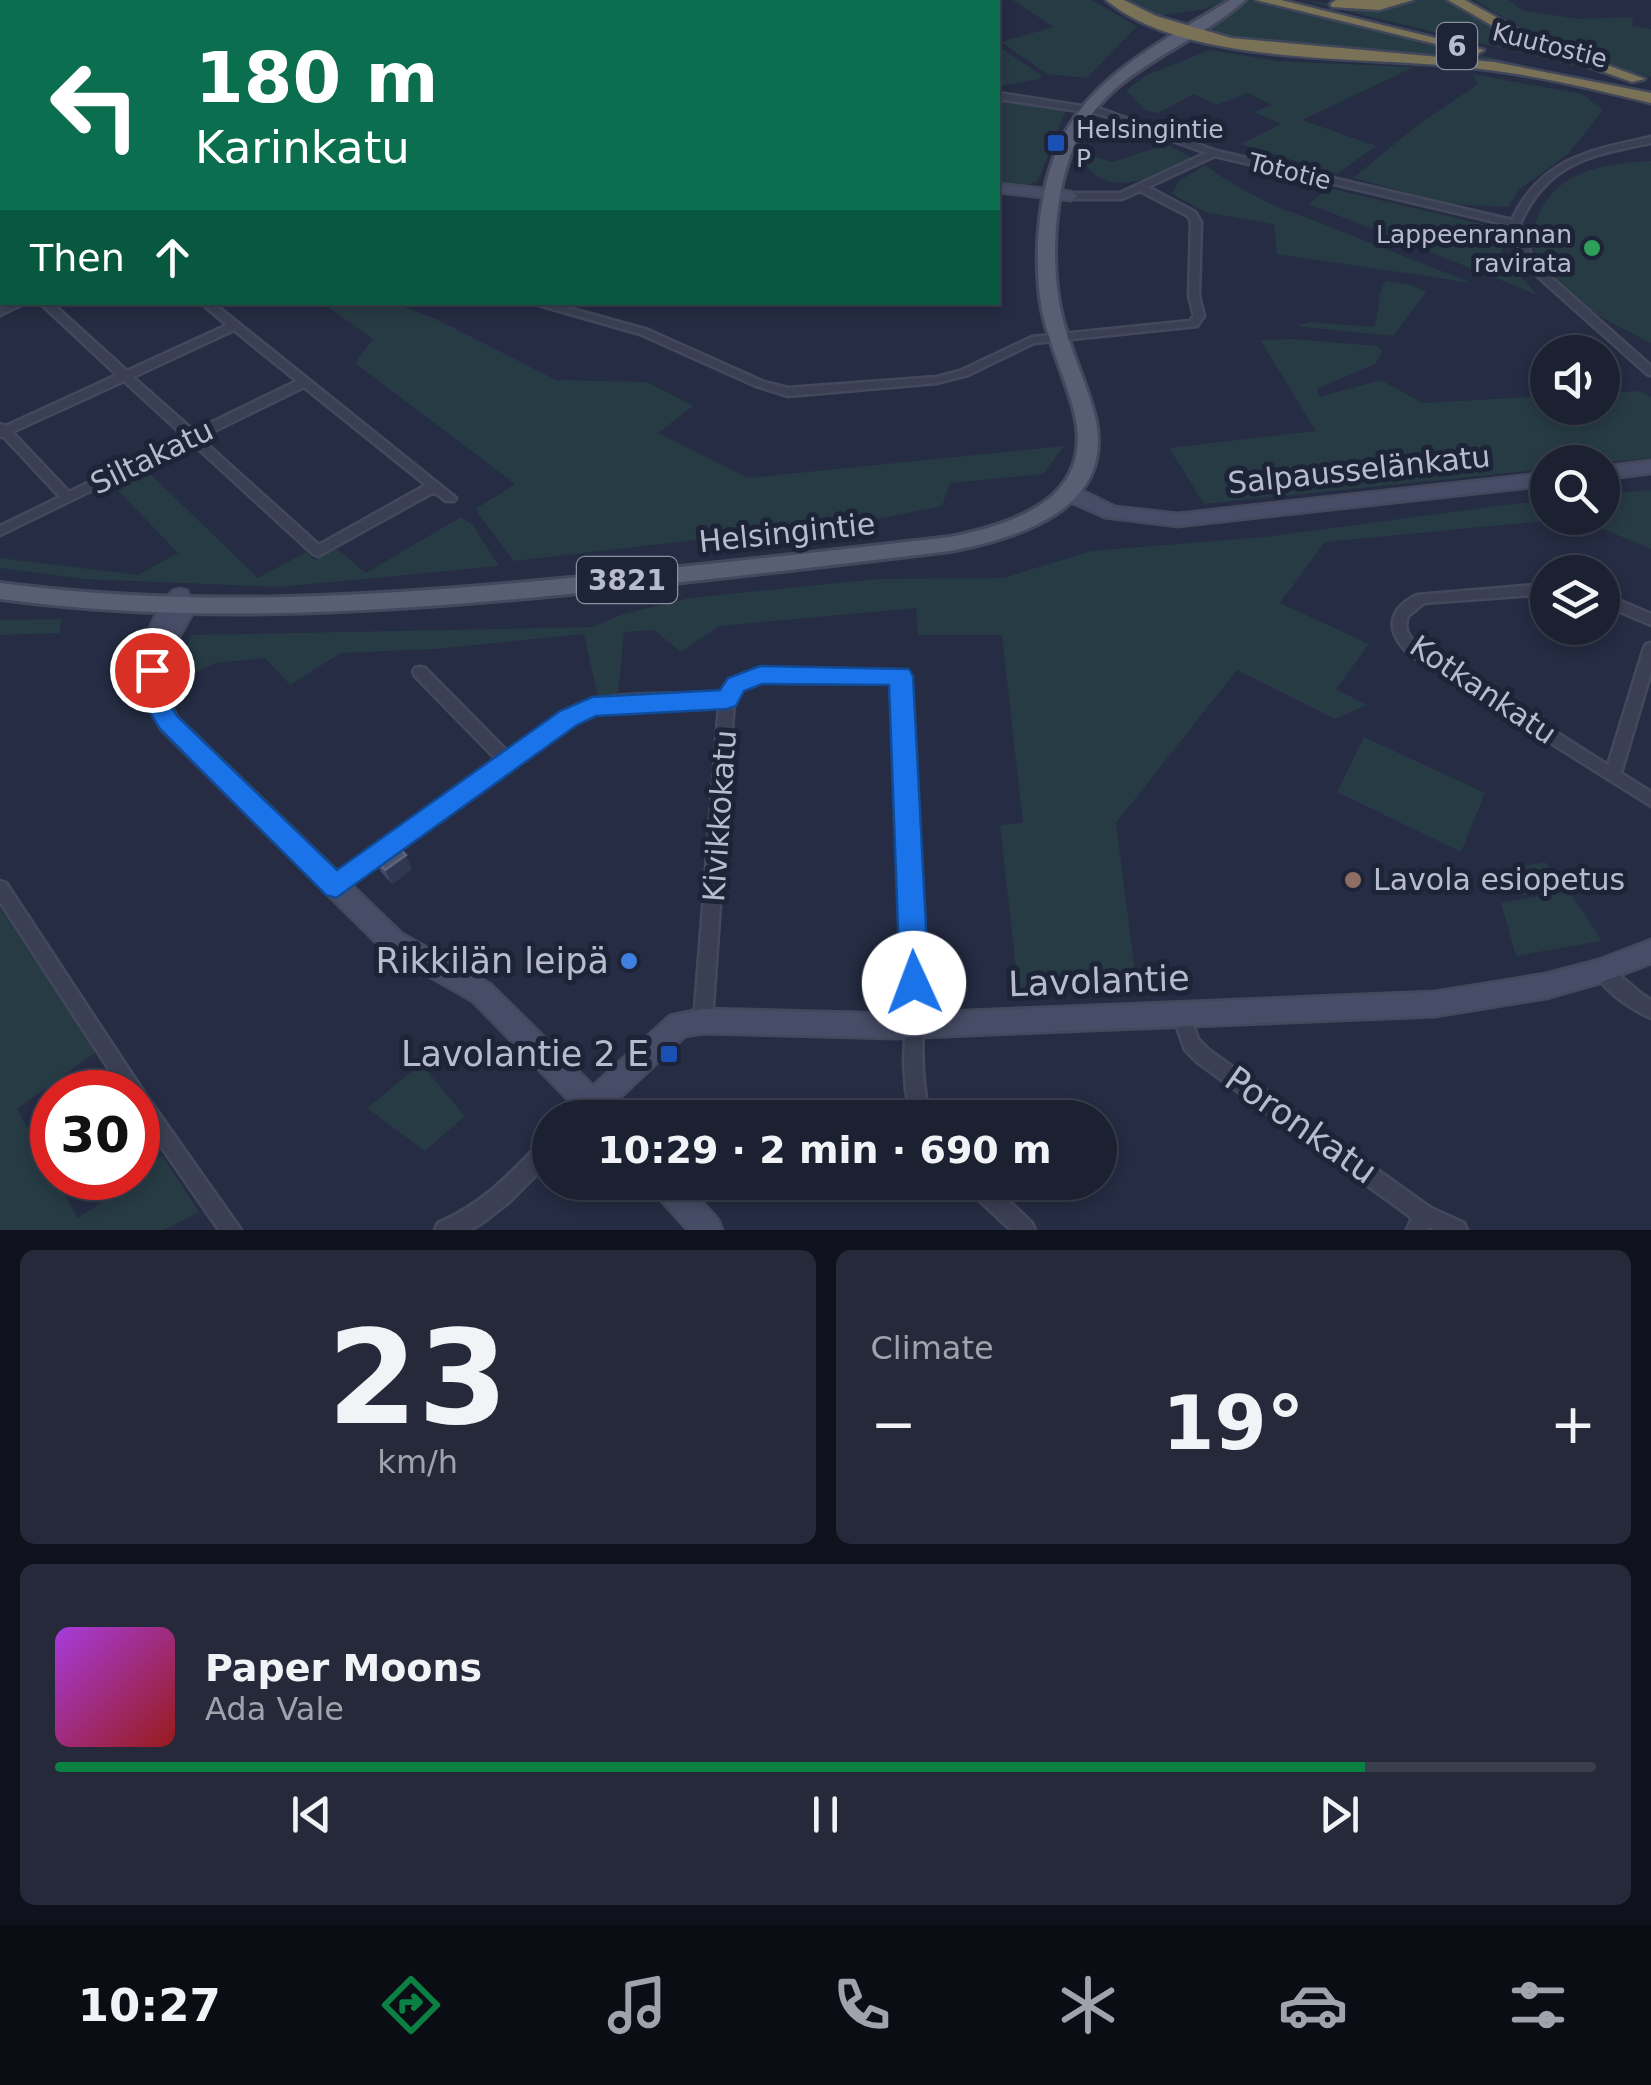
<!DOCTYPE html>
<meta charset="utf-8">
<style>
body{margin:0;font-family:"DejaVu Sans",sans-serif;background:#25293a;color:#f1f3f6;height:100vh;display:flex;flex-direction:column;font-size:38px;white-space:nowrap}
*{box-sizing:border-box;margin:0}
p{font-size:32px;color:#a0a3ac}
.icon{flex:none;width:55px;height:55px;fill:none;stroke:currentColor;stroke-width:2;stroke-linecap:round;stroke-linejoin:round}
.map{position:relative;height:1230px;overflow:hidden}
.drawer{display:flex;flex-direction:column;gap:20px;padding:20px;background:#0f121c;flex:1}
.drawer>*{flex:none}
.hud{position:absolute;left:0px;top:0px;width:1000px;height:305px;box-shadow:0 5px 15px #0003,0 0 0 2px #3a3e4d;background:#0b6e4f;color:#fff;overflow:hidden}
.tools{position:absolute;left:1530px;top:335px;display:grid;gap:20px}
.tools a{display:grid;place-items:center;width:90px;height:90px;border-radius:50%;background:#1c2132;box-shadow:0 5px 15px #0003,0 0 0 2px #3a3e4d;font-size:50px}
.speed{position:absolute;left:30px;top:1070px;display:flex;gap:20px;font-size:50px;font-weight:700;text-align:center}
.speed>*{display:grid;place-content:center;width:130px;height:130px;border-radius:50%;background:#1c2132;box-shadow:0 5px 15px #0003,0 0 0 2px #3a3e4d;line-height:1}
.speed .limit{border:15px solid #d22;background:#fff;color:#111}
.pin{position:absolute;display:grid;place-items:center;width:85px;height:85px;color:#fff;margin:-42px;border:5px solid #fff;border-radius:50%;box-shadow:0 2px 10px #0007}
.me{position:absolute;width:110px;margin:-55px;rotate:358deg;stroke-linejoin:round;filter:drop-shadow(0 0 8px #0008)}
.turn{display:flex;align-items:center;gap:35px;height:210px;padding:0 30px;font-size:45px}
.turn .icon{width:130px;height:130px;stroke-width:2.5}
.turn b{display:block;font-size:70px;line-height:85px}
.then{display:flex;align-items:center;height:95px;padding:0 30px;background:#0003;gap:20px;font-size:38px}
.big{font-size:75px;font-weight:600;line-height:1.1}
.drawer .tile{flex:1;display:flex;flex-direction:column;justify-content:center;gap:15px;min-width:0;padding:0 35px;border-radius:15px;background:#25293a}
.drawer .dial{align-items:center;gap:0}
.dial b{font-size:130px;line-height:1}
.song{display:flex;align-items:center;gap:30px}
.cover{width:120px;height:120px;border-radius:15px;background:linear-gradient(135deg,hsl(280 70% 55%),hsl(0 70% 35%))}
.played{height:10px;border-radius:5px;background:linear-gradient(90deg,#0b8043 85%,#3a3e4d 85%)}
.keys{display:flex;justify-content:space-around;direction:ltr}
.heat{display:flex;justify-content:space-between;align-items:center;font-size:55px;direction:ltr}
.drawer .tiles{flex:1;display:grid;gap:20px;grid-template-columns:1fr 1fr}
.tile:last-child{grid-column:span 2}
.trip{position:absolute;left:532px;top:1100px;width:585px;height:100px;border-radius:50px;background:#1c2132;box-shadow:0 5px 15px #0003,0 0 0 2px #3a3e4d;font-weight:600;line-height:100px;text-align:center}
.tab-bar{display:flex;height:160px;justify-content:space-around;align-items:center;background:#0b0d14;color:#a0a3ac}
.tab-bar .icon{width:70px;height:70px}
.tab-bar .active{color:#0b8043}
.tab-bar b{font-size:45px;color:#f1f3f6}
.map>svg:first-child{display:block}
</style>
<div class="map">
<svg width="1651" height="1230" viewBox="0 0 1651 1230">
<rect width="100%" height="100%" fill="#252c43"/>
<path fill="#273b44" d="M1013,0H1092L1137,26L1087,78L1047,74L1001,42L1053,27Z
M1120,0H1226L1205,9L1157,16Z
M1248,0H1252L1565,75L1274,48L1206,33L1205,27Z
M1301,0L1376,9L1415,0H1451L1493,25L1616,76Z
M1475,0H1509L1522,10L1578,19L1633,17L1632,26L1651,29V77C1591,63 1527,34 1475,0Z
M998,46L1041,75L1040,79L998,86Z
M1210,50L1278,61L1414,67L1302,120L1376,146L1337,174L1241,144L1281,124L1254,112L1272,105L1248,93L1217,105L1194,94L1158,113L1145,110L1126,90L1147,75Z
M1472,74L1582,94L1603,110L1569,153L1519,190L1508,207L1448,204L1353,178L1419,124L1478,84Z
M998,97L1066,110L1038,181L1024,186L998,183Z
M1166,144L1191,157C1162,175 1108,202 1084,162L1093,156L1113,162Z
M1651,161V343C1609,321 1544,293 1531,242C1542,175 1591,164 1651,161Z
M1205,165C1221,178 1277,210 1295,213L1472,283L1277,254L1274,224L1205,212L1172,194L1179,181Z
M1328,188L1499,228L1503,258L1538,295L1309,204Z
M1386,281L1411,285L1426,292L1393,336L1296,326L1309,322L1374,327C1381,311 1375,296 1386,281Z
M322,303H394L438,320L556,380L647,382L693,406L658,433L748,478L1064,446L1043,474L950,483L942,506L872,520L514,561L475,509L515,484L355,363L373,339Z
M1293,339L1378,346L1382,352L1375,364L1317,389L1319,397L1381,380L1422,403L1547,396L1548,408H1602L1603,393L1640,391L1651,397V458L1603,463L1548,462L1547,469L1204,504L1169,448L1316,431L1260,340Z
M143,467L258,578L306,552L315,560L336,548L366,573L461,517L473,525L499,566L280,587L84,579L0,568V558L138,575L178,553L110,482Z
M1651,490V549L1577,518L1325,542L1280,603L1369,644L1336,689L1367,705L1335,719L1237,670L1116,823L1137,988L1019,995L1000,825L1023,823L1002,635H918L916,608L719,626L681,652L654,630L624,632L618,695L598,697L584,634L436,649L341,653L290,685L265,658L215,663L176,683L178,662L192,635L592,627L623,614L690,598L878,579L1003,578L1091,551L1264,537L1512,504L1547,501L1548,518H1602L1603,494Z
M61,619L60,633L0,635V620Z
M1364,737L1485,793L1461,852L1337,792Z
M1545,862L1562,888L1519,896L1502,870Z
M1569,891L1602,941L1516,956L1501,903Z
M0,908L96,1052L17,1109L78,1218L138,1178L162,1155L199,1212L164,1230H0Z
M421,1064L465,1116L425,1151L367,1108Z"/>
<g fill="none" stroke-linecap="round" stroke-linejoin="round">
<path fill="#40475e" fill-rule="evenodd" d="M317,0H376L378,2H319Z"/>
<defs>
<path id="street" d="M998,93L1101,109L1217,151L1512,220C1540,159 1590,150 1651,137V143C1591,155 1547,162 1520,224L1525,230L1531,255L1544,271L1651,366V375L1647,374L1536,275L1521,255L1515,230L1512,226L1215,156L1148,187L1195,212L1201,222L1199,296L1204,316L1197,326L1034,343L968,375L937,383L788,396L756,386L640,334L528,302H547L648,330L764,382L788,388L937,377L960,371L1032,337L1190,321L1194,316L1189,296L1191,222L1188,216L1140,191L1122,199H1071L1066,196L1071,193H1120L1206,153L1099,114L998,99Z
M0,102L2,103V108H0Z
M0,260L2,261V268H0Z
M12,302H27L0,315V308Z
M39,302H51L127,371L227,325L200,302H212L456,498L454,501H446L434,492L318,556L313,554L191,442L0,535V526L60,497L3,436L0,437V424L6,426L117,375ZM234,330L297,381L194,431L133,377ZM124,381L184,436L69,492L12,432ZM304,387L426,485L319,545L200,438Z
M1548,584V594L1424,603L1408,616C1403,629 1409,637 1418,645L1608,765L1644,648L1646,644L1651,643V672L1621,773L1651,792V806L1408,653C1385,630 1388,609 1417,595Z
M1602,593L1651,614V625L1602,604Z
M420,667L425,668L509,753C534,735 560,712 589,702C621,690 687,695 723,694L731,681L760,670L906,672L908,676L924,1010C921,1047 921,1082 930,1118H911L906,1090L904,1064L906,1010L894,681L761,680L741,689L734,700L712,1021L709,1027L703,1029L697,1027L694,1021L719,706L616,708L596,711L574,722L342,891L336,893L330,891L328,886L330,881L498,761L415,676L413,672L415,668Z
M0,881L6,883L143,1091L241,1230H219L138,1113V1092H124L0,902Z
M1603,964C1621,973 1633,990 1651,1000V1018C1629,1008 1607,993 1594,972L1597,966Z
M1181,1005L1187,1007L1198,1039L1209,1050L1431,1208L1464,1223L1467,1230H1435L1429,1227L1427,1230H1407L1412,1218L1197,1062L1185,1050L1172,1013L1175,1007Z
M550,1137V1161L509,1202L482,1223L470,1230H435L438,1223C483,1204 510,1174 543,1140Z
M964,1182H989L1032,1223L1035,1230H1011L967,1189Z"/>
<path id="secondary" d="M830,0H843L845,2H832Z
M998,184L1071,192L1078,196L1071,200L998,192Z
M0,246H2V254H0Z
M1651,461V473L1602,479V467Z
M1548,473V485L1178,526L1105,517L1073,503L1061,491L1070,485L1115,507L1178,514Z
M180,589L187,591L194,610C173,649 151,673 177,717L402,934L491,985L593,1086L670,1016L703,1009L895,1014L1435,992L1546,974L1599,960L1651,940V963L1599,983L1546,998L1435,1016L895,1038L703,1033L685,1036L612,1105L618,1118H586L473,1001L384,950L161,729L143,691V677L148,658L146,637L161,604L173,591Z
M650,1182H684L718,1220L722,1230H688L654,1192Z"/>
<path id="primary" d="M1230,0H1245C1189,51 1106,68 1074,146C1054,194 1050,262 1061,312C1069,350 1088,384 1096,421C1113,510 1018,538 950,551C820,567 689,582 559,595C371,613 187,624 0,599V583C187,608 371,597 559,579C689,567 820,552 950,537C1018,523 1096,497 1074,411C1065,377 1049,345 1042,310C1033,260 1038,192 1059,145C1091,74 1168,39 1230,0Z"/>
<path id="highway" d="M1106,0H1124L1156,16L1231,38L1494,62L1651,93V103C1589,88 1527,73 1463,67C1364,56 1184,66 1106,0Z
M1256,0H1281L1484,50L1477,54Z
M1336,0H1413L1379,10L1332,7L1330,4Z
M1448,0H1465L1534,38L1645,79L1632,82L1524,44Z"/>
</defs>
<use href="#street" stroke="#43485c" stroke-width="5"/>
<use href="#secondary" stroke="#43485c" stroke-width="5"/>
<use href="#primary" stroke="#43485c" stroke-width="6"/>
<use href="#highway" stroke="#41475a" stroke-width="5"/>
<use href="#street" fill="#3a3f53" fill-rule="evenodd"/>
<use href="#secondary" fill="#474d66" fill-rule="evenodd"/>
<use href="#primary" fill="#585e73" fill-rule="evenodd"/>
<use href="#highway" fill="#797256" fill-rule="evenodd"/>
</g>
<path fill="#404862" d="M374,858L412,869L392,884L381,872Z"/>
<path fill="#303751" d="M406,855L412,869L392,884L385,870Z"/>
<path fill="#4d546e" stroke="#5d647c" stroke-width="2.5" d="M394,843L406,855L385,870L374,858Z"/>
<path fill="#1a73e8" stroke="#114b97" stroke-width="2.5" d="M152,661L164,670L165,697L177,716L337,870L560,711L592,697L720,690L728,678L760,666L909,669L913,676L929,983L924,992L914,996L904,992L900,983L889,685L762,684L744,691L736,706L727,709L596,716L577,725L336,898L326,895L160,729L141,698V670Z"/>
<g fill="#1a4fb4" stroke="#1e2438" stroke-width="4">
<rect x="1046" y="133" width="20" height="20" rx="5"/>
<rect x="659" y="1044" width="20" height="20" rx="5"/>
</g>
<circle fill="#2e9e5b" stroke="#1e2438" stroke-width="4" cx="1592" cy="248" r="10"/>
<circle fill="#8d6e63" stroke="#1e2438" stroke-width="4" cx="1353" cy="880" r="10"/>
<circle fill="#3f7fe0" stroke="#1e2438" stroke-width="4" cx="629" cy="961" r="10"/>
<g text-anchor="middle" stroke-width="10" stroke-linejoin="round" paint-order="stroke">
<g font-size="25" fill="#b7bbcd" stroke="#1e2438">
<text transform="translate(1550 45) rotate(14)" y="9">Kuutostie</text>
<text transform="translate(1290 171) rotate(14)" y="9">Tototie</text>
</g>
<g font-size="25" fill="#b7bbcd" stroke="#1e2438" text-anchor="start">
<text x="1076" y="138">Helsingintie<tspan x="1076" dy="29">P</tspan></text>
<text x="1572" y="243" text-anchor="end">Lappeenrannan<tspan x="1572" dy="29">ravirata</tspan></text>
</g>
<g fill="#1e2438" stroke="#898ea0" stroke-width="2.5">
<rect x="1437" y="23" width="40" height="46" rx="8"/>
<rect x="577" y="557" width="100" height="46" rx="8"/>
</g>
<g font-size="28" font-weight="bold" fill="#b7bbcd">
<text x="1457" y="56">6</text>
<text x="627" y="590">3821</text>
</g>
<g font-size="30" fill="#b7bbcd" stroke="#1e2438">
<text transform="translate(152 457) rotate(-26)" y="10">Siltakatu</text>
<text transform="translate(1359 470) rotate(-6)" y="10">Salpausselänkatu</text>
<text transform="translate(787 533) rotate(-6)" y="10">Helsingintie</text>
<text transform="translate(1483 690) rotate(34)" y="10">Kotkankatu</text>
<text transform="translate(720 816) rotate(-86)" y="10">Kivikkokatu</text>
</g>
<g font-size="30" fill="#b7bbcd" stroke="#1e2438" text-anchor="start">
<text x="1373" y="890">Lavola esiopetus</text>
</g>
<g font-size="35" fill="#b7bbcd" stroke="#1e2438" text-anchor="end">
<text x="609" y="973">Rikkilän leipä</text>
<text x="649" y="1066">Lavolantie 2 E</text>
</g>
<g font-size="35" fill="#b7bbcd" stroke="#1e2438">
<text transform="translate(1099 981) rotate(-2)" y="12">Lavolantie</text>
<text transform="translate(1301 1125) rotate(35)" y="12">Poronkatu</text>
</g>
</g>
</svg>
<div class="tools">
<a><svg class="icon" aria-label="sound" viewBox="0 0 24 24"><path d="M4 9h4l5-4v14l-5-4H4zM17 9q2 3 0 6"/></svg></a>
<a><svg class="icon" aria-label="search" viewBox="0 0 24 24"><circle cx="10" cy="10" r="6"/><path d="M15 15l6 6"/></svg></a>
<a><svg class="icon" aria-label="layers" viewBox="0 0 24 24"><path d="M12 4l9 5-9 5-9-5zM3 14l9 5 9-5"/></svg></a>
</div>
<div class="speed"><div class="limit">30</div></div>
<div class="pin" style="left:152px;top:670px;background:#d93025"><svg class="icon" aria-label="arrive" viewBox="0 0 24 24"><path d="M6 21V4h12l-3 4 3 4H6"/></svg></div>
<svg class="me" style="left:914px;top:983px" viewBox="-20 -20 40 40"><circle r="19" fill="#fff"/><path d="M0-13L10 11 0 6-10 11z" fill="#1a73e8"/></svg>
<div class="trip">10:29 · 2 min · 690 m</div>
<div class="hud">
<div class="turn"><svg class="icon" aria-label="left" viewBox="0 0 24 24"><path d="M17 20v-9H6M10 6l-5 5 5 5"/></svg><div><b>180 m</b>Karinkatu</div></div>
<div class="then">Then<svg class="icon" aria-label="ahead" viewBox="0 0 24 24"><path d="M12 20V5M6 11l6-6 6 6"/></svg></div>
</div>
</div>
<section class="drawer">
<div class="tiles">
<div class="tile dial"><b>23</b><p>km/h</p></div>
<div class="tile"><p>Climate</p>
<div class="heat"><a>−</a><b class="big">19°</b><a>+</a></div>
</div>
<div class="tile">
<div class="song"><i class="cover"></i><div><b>Paper Moons</b><p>Ada Vale</p></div></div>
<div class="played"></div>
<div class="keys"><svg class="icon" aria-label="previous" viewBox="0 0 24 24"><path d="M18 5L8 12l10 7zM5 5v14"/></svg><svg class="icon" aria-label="pause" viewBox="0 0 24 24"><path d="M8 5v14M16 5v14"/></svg><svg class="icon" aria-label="next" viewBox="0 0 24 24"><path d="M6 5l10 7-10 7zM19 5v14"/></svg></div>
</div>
</div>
</section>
<nav class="tab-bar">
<b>10:27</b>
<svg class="icon active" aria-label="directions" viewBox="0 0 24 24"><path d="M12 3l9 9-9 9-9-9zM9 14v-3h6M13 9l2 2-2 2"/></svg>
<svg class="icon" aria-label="music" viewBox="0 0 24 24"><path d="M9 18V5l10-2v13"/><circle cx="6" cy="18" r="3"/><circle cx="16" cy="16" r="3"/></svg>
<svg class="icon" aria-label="phone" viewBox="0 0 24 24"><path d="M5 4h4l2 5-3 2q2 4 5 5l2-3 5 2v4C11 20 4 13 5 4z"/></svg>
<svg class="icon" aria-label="climate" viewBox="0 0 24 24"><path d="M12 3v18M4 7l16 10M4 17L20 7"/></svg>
<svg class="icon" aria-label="car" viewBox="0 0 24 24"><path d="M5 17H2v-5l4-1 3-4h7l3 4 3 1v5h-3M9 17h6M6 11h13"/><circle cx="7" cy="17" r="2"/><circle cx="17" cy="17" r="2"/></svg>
<svg class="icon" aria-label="filters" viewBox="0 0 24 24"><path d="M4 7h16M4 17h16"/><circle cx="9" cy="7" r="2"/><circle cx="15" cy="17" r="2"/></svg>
</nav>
